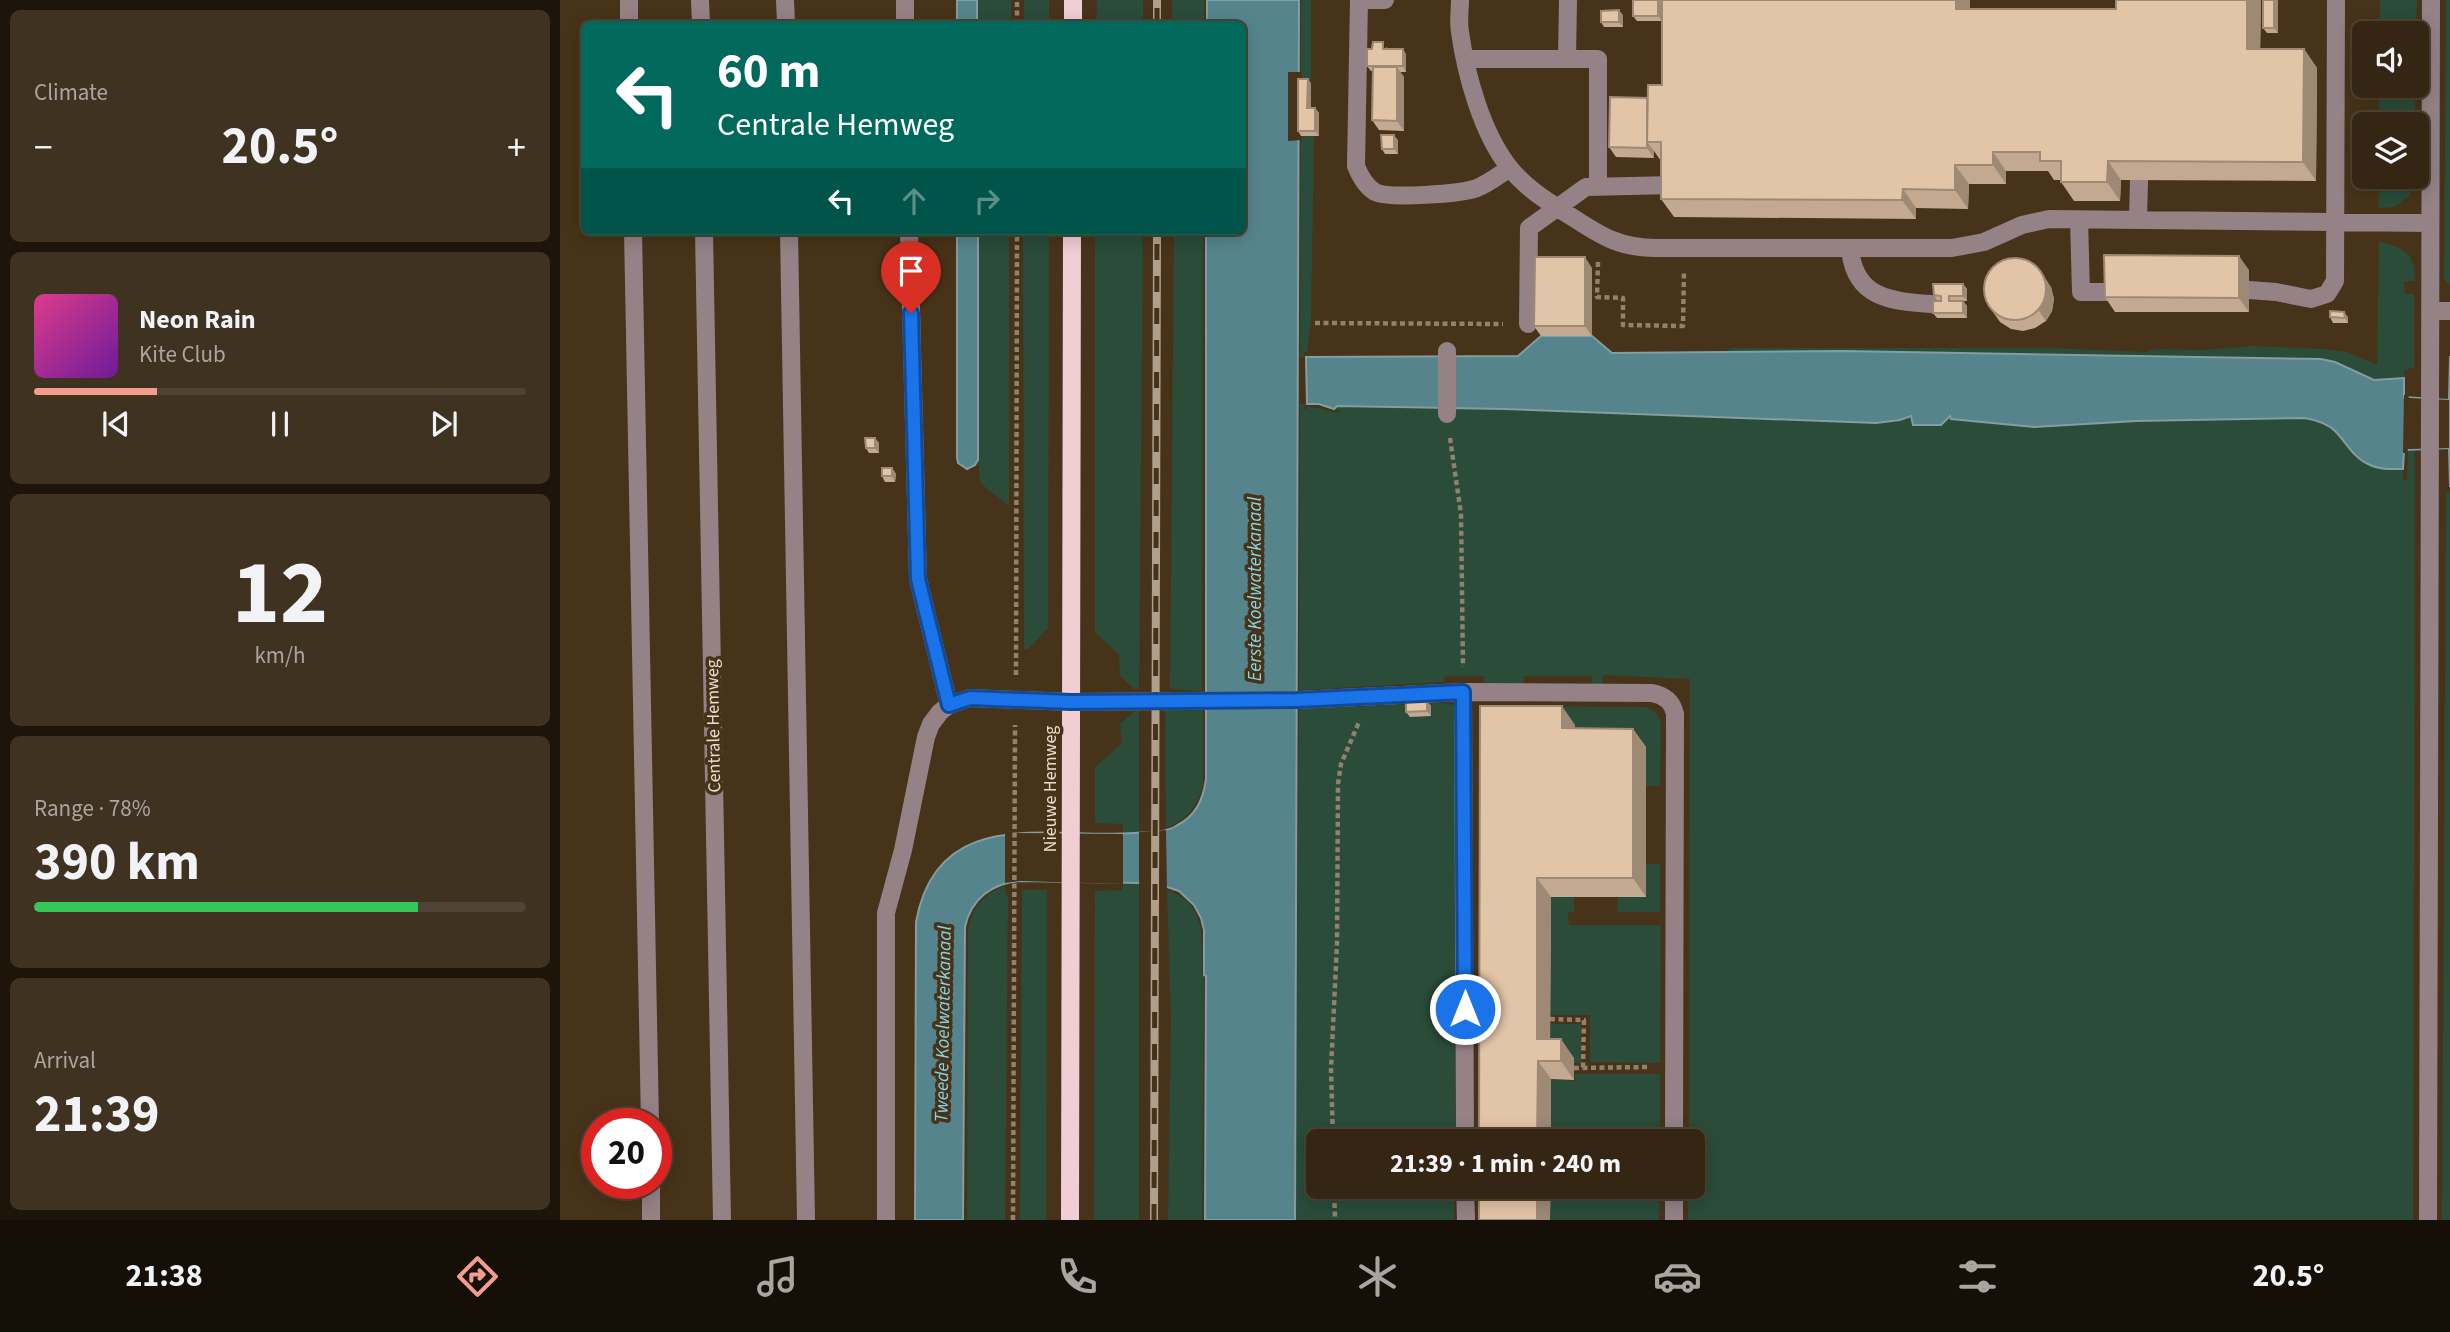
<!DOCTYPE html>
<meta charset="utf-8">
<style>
body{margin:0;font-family:"Source Sans 3",sans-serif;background:#403221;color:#f1f3f6;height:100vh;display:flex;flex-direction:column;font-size:26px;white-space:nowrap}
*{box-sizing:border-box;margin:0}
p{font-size:23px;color:#aaa5a0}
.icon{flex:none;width:38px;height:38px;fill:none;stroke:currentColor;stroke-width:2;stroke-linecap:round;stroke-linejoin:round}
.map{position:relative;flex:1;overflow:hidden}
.panel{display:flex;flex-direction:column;gap:10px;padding:10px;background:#1d150a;width:560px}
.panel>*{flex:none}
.top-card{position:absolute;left:21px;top:21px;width:665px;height:214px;border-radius:10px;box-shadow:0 4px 18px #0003,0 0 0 2px #4f4333;background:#00695c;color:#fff;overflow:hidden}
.controls{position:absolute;left:1792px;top:21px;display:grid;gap:14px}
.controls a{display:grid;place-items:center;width:77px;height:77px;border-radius:10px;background:#352613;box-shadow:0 4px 18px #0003,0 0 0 2px #4f4333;font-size:35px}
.speed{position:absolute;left:21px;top:1108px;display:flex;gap:14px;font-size:35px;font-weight:700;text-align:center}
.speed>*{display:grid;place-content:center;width:91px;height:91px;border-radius:50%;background:#352613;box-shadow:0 4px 18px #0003,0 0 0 2px #4f4333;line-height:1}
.speed .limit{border:10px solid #d22;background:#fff;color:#111}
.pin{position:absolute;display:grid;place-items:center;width:60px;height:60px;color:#fff;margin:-72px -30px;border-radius:50% 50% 50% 0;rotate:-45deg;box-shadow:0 0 7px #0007}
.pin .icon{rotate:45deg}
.me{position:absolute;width:77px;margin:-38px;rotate:0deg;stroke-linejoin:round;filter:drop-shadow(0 0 5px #0008)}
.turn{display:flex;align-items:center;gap:24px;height:147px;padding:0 21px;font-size:32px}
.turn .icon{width:91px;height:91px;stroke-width:2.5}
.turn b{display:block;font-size:49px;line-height:60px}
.lanes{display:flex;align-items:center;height:66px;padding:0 21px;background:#0003;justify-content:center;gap:35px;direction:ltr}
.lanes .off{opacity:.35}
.big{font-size:52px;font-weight:700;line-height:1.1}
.panel .widget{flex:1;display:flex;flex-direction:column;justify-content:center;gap:10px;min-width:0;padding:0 24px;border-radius:10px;background:#403221}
.panel .dial{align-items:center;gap:0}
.dial b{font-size:91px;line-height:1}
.song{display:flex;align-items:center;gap:21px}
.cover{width:84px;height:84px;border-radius:10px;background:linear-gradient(135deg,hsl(330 70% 55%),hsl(280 70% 35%))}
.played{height:7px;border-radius:4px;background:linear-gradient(90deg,#f49d8d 25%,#4f4333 25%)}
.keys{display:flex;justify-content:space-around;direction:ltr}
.heat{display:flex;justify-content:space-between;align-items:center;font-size:38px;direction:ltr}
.charge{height:10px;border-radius:5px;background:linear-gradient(90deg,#34c759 78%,#4f4333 0)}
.trip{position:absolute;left:746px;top:1129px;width:399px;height:70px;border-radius:10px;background:#352613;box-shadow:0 4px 18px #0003,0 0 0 2px #4f4333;font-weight:700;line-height:70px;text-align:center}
.menu{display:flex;height:112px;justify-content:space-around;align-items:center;background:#150f08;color:#aaa5a0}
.menu .icon{width:49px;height:49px}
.menu .selected{color:#f49d8d}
.menu b{font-size:32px;color:#f1f3f6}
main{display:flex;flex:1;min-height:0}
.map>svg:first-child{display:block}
</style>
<main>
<section class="panel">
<div class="widget"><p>Climate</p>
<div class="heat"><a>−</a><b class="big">20.5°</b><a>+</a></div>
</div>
<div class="widget">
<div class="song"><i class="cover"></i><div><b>Neon Rain</b><p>Kite Club</p></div></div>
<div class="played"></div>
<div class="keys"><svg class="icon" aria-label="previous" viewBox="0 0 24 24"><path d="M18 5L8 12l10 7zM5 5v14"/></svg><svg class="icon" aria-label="pause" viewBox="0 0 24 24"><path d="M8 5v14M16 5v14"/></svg><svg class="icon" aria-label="next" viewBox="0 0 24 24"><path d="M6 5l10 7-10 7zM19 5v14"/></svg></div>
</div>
<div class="widget dial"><b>12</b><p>km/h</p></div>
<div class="widget"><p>Range · 78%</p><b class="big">390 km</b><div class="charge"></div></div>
<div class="widget"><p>Arrival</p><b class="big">21:39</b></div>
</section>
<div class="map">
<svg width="1890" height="1220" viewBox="0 0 1890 1220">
<rect width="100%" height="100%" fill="#473319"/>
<path fill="#2a4c39" d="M417,0H451V24H417Z
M464,0H489V24H464Z
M537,0H583V24H536Z
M612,0H644V24H612Z
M741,0H751V84H742L754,136L751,319L747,352H743L745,357H740Z
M1820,0H1857L1856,33H1820Z
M1886,0H1890V285L1884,279Z
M1819,86H1855V124H1819Z
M1819,177H1854L1849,196L1835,207L1819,208Z
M418,231H449V506L420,483L418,460Z
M463,231H489L488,628L468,649H464Z
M535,231H583L579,689H574L560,676L559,655L535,632Z
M614,231H643L642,691L610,689Z
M1819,241C1845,249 1855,252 1855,281H1844L1845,294H1854V367L1844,371V378C1834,380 1825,382 1815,380C1796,376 1781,363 1761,359L1473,353L1163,352L1172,348H1487L1587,352L1596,349L1642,350L1693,346L1765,349L1787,352L1817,365Z
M740,404H745L744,409H747V407C759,406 771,414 782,412L774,409L777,406H820L844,409H942L1316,423L1350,418V416L1353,417V425L1390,416L1501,424L1745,418L1769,426L1776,432L1794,455L1809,465L1843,469V479L1847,481L1848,449H1855L1853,1220H1128V1187L1132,1186V1141H1129L1130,679L1043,675L1042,685H1032V676H964L963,686H925L924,676H885L884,682L739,690Z
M1886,492H1890V1220H1882Z
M883,703L894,705L897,726L895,1141H758V1186L894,1187V1220H735L739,709Z
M934,706L1086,707L1096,713L1101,721L1100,786H1086V747H1015V725H934Z
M605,708L643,710V784C638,806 627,820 606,828Z
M575,711H579V832L563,834V824L535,823V767L562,743L560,724Z
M1086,864H1100V912H1057L1058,897L1086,896Z
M579,883V1220H534L535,891L562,890L563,884Z
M445,886V894L448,896L445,1220H407L408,932C411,908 423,894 445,886Z
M462,890H487L486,1220H460Z
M607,890C648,904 642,940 642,975H644L642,1220H608L611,1019Z
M1014,896V912H1008L1009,925H1101L1100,1063L1030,1062V1015H990L991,897Z
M990,1024H1021V1063H1014V1057L990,1058Z
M1014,1074H1100V1141H991V1079L1014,1081Z
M991,1187H1100L1099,1220H990Z"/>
<path fill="#56848d" stroke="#829ea0" stroke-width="2" d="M397,0H417V24H397Z
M647,0H739L735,1220H645L646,976L644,975V930L641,918L634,905L619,891L607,887L579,883L460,881C432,883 411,899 405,927L403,1220H355L356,922C377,804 489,839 574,833C588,832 604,833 616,826C636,816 643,800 646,779V231H682V24H647Z
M397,231H418V460L415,465L407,469L398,463L397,458Z
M981,336H1032L1052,353L1283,351L1761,359L1775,362L1814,380L1844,378V397L1889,400L1890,356V487L1889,448L1844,450L1843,469C1832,469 1820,470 1810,465C1793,458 1787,443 1775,431C1767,423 1756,420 1745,418L1577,421L1474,427L1391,419L1390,416L1381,425H1353L1351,416L1340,420L1316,423L944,409L777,406L774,409L759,404H747L746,357L958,356Z"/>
<path fill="#473319" d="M728,72H742V140L728,141Z
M1844,395H1848L1849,398L1889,400V448L1848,449L1847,453H1843Z
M606,830L607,891L579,887V832Z
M445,833L563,834V884L460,881L445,883Z"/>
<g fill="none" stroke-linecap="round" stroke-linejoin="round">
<path stroke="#92816d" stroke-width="4.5" stroke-dasharray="5 3.5" stroke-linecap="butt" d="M457,24V0
M1038,262L1037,297L1063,298V325L1123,326L1124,270
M755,323L943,324
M890,438L901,514L903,667
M456,675L457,231
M990,1019L1024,1020L1023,1068
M1014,1068L1089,1067
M773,1141L771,1069L777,944L778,784L781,764L799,722
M774,1186L775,1220
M453,1220L455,725"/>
<path stroke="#948286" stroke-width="18" d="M69,0V24
M140,0L141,24
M225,0L226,24
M345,0V24
M825,0H799L796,166C800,176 805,186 815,192C829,199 901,194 917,188C929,183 939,175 950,168
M900,0C900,10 898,22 900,32C906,75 922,133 949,167C966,189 990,203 1012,217C1041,236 1060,248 1096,248H1392L1424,242L1462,225L1489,219L1870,223
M906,59H1038V187
M1007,59L1008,0
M1519,220L1521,292H1555
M1578,220L1579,180
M73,231L90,1124
M144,231L162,1220
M229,231L246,1220
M349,231L358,579L389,705
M1290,248C1294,298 1330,301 1371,304
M1689,290L1716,292L1751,299L1767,294L1775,281L1776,0
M1870,311H1890
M968,324L969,228L1026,187L1114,185
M887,414V351
M903,692L905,1141
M91,1183V1220
M905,1186L906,1220
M326,1220V913L343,850L366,737L371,724L380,712L389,705L410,698L511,702L737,700L903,692L1092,693C1105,696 1112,701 1115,714L1114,1141
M1114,1220V1186
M1868,1220L1871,0"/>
<path stroke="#f1cdd4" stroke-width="18" d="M513,24V0
M510,1220L512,231"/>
<defs>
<path id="rail" d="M597,24V0
M594,1220L597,231"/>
</defs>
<use href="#rail" stroke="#afa08d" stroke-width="8"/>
<use href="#rail" stroke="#473319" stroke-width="5" stroke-dasharray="16" stroke-linecap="butt"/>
</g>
<path fill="#c2a990" d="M1410,0V9H1556V0H1701L1700,49H1744L1757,68L1756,181L1561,180L1560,201H1514L1501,182V180H1494L1488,171H1446V184H1409L1408,209L1356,208V219L1114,217L1101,199V161L1094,151V158L1056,157L1049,147L1087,98L1102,85V21H1077L1073,16Z
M1703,0H1718V33H1707L1703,28Z
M1063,15V27H1044L1041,22Z
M827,47V49L846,54V72H840L844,77V131L819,130L812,120L813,71H811L807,66Z
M748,79L751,84V108H755L759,113V136H741L738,131Z
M838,140V154H825L822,149Z
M1032,268V336H981L974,326Z
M1689,270V312H1555L1545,297Z
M1403,284L1407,289V301H1403L1407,306V318H1377L1373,313L1377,300L1374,295Z
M1491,287L1494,299L1492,311L1486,321L1475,328L1463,331L1451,329L1440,322L1433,312Z
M1770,317H1788V323H1773Z
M315,438L319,443V453H309L306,448Z
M332,468L336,474L335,482H325L322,476Z
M867,701L871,706V716L850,717L846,712Z
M920,706L1015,725V728L1073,729L1086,747V897H991L990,1039L1014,1058V1080L991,1079V1141Z"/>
<path fill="#9e8975" d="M1098,0H1102V21L1098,16Z
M1396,0H1410V28L1396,9Z
M1687,0H1701L1700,68L1687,49Z
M1714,0H1718V33L1714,28Z
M1059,10L1063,15V27L1059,22Z
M843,49L846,54V72L843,66Z
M1744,49L1757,68L1756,181L1743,162Z
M837,67L844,77V131L837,121Z
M748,79L751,84V114L747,108Z
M1088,98L1087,142L1094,151V158L1087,148Z
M755,108L759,113V136L755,131Z
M834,135L838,140V154L834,149Z
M1433,152L1446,171V184L1433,165Z
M1548,161L1561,180L1560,201L1547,182Z
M1395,165L1409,184L1408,209L1395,190Z
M1343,189L1356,208V219L1342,200Z
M1679,256L1689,270V312L1679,298Z
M1025,257L1032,268V336L1025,326Z
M1484,276L1491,287L1494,299L1492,311L1486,321L1479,311Z
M1403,284L1407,289V301L1403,296Z
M1403,301L1407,306V318L1403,313Z
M1784,312L1788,317V323L1785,318Z
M315,438L319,443V453L315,448Z
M332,468L336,474L335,482L332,476Z
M867,701L871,706V716L867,711Z
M1002,706L1015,725V747L1002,728Z
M1073,729L1086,747V897L1073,878Z
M977,878L991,897L990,1058L977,1039Z
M1001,1039L1014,1058V1080L1001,1061Z
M978,1061L991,1079V1141H977Z
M977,1186H991L990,1220H977Z"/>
<path fill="#e2c4a7" stroke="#9e8975" stroke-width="2" d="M1073,0H1098V16H1073Z
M1102,0H1396V9H1556V0H1687V49H1744L1743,162L1548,161L1547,182H1501V161H1480V152H1433V165H1395V190L1343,189L1342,200L1101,199V142H1087L1088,85H1102Z
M1703,0H1714V28H1703Z
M1059,10V22H1041V11Z
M813,42H823V49H843V66H807V49H812Z
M813,67H837V121L812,120Z
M738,79H748L747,108H755V131H738Z
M1050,97L1087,98V148L1049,147Z
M821,135H834V149H822Z
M1544,255L1679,256V298L1545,297Z
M975,257H1025V326H974Z
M1424 289a31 31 0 1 1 62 0a31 31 0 1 1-62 0Z
M1373,284H1403V296H1389V301H1403V313H1373V301H1381V296L1374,295Z
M1770,311L1784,312L1785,318L1770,317Z
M305,438H315V448H306Z
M322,468H332V476H322Z
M867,701V711L846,712V702Z
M920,706H1002V728L1073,729V878H977V1039H1001V1061H978L977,1141H919Z
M919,1186H977V1220H919Z"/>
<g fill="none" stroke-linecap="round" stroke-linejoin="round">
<defs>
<path id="route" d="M351,313L358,579L389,705L410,698L511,702L737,700L903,692L905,1009"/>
</defs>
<use href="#route" stroke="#114b97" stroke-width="18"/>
<use href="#route" stroke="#1a73e8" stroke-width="12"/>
</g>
<g text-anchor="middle" stroke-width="7" stroke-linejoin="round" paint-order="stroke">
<g font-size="18" fill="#e9dccd" stroke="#473319">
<text transform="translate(153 726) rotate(-91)" y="6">Centrale Hemweg</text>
<text transform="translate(490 789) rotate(-90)" y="6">Nieuwe Hemweg</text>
</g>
<g font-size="19" font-style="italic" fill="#86d7e6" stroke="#473319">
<text transform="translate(694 589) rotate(-90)" y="7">Eerste Koelwaterkanaal</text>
<text transform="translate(382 1024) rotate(-89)" y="7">Tweede Koelwaterkanaal</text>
</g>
</g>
</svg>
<div class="controls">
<a><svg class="icon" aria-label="sound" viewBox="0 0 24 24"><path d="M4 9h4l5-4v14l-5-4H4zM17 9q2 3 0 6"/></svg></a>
<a><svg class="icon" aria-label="layers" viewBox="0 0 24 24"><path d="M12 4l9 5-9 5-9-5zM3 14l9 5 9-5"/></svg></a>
</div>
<div class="speed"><div class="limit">20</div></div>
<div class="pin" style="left:351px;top:313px;background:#d93025"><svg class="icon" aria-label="arrive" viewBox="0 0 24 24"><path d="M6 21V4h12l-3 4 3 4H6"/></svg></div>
<svg class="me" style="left:905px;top:1009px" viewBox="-20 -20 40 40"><circle r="17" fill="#1a73e8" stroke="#fff" stroke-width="3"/><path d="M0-11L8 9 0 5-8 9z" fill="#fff"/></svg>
<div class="trip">21:39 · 1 min · 240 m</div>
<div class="top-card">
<div class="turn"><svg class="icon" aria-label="left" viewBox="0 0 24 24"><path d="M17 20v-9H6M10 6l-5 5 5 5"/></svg><div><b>60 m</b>Centrale Hemweg</div></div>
<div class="lanes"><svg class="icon" aria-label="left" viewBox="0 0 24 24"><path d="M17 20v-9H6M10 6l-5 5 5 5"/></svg><svg class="icon off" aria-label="ahead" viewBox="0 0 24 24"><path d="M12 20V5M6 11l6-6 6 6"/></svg><svg class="icon off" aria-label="right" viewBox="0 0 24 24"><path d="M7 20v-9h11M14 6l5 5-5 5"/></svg></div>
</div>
</div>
</main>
<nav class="menu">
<b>21:38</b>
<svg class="icon selected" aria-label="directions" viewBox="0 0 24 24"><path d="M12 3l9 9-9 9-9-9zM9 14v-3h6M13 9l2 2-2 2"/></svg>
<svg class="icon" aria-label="music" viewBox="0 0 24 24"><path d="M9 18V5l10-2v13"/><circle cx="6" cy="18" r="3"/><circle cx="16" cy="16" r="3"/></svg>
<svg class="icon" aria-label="phone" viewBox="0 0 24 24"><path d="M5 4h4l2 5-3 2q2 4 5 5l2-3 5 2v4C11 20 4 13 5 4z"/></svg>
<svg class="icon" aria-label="climate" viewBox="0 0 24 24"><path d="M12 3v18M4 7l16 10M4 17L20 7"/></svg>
<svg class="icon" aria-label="car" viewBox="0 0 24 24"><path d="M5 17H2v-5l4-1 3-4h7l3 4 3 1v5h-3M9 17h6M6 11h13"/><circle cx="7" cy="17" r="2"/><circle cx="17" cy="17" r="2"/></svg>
<svg class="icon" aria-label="filters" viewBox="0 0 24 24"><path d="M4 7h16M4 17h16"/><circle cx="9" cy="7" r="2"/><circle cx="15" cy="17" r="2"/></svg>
<b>20.5°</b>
</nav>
